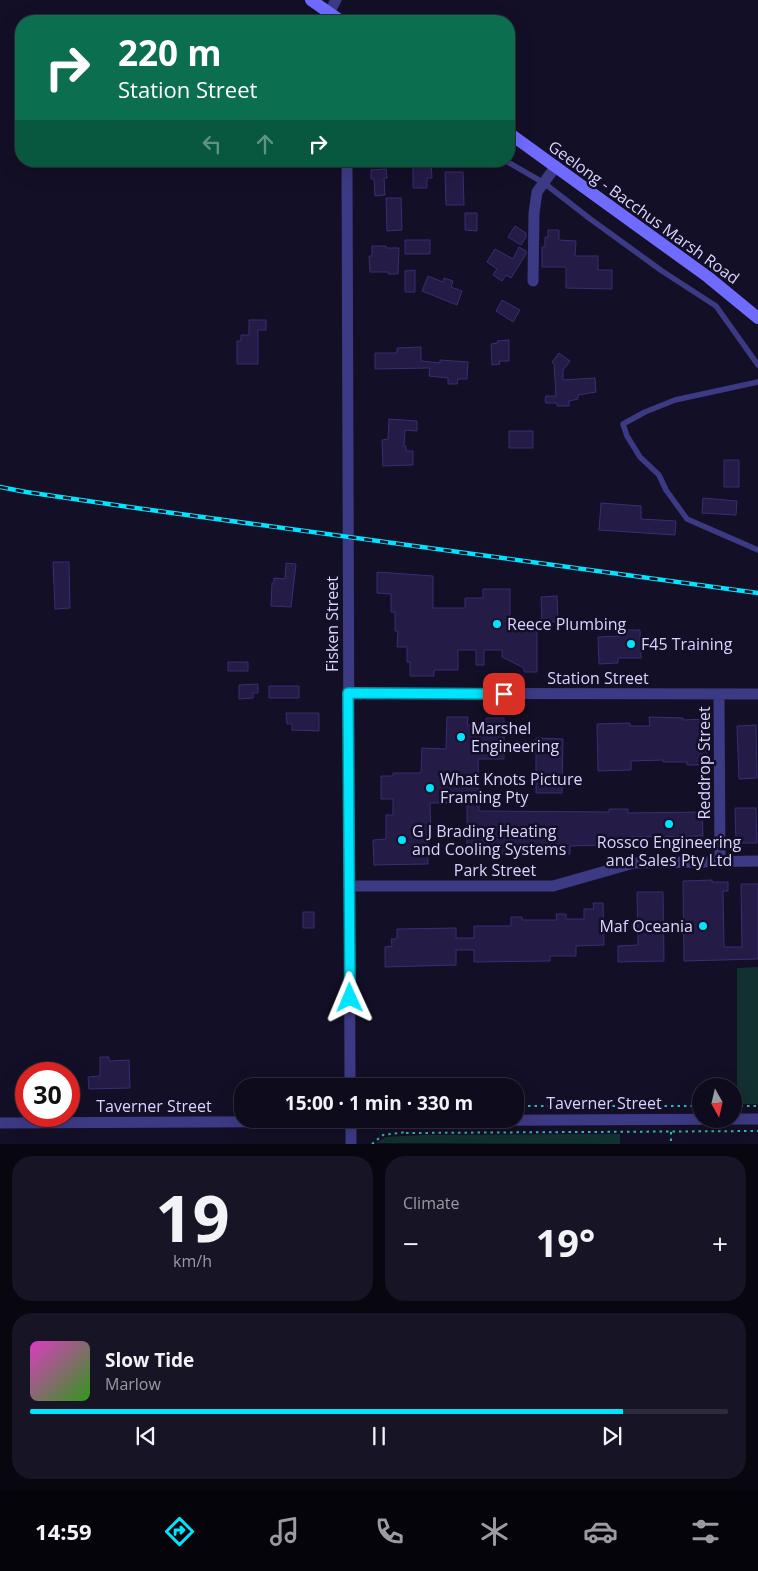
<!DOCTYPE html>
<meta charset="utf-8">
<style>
body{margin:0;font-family:"Open Sans",sans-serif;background:#171425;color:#f1f3f6;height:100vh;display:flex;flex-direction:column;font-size:19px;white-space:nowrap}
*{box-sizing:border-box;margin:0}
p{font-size:16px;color:#9b9ba3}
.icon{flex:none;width:28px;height:28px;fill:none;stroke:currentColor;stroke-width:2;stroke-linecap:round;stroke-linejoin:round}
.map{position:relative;height:1144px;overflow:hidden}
.details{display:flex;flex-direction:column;gap:12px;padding:12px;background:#08060f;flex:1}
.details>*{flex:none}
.top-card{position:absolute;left:15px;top:15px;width:500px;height:152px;border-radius:20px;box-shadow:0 5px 20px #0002,0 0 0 1px #2e2b3b;background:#0b6e4f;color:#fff;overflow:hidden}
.needle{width:32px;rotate:172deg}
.controls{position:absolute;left:692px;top:1078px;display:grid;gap:10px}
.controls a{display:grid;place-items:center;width:50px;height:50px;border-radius:50%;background:#0e0b1c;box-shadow:0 5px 20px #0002,0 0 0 1px #2e2b3b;font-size:25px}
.speed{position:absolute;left:15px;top:1062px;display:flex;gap:10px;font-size:25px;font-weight:700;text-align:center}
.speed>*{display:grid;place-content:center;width:65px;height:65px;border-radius:50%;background:#0e0b1c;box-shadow:0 5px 20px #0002,0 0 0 1px #2e2b3b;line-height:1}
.speed .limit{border:8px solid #d22;background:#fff;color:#111}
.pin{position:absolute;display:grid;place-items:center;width:42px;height:42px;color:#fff;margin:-21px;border-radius:10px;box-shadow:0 2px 8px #0006}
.me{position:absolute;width:55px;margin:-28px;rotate:359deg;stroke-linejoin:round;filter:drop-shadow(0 0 4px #0008)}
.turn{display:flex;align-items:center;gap:18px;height:105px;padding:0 20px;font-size:22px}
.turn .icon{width:65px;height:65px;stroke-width:2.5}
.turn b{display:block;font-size:35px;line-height:42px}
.lanes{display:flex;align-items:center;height:48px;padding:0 20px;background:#0003;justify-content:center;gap:25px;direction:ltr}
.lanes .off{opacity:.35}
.big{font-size:38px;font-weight:700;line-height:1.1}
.details .tile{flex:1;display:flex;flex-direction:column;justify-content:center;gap:8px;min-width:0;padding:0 18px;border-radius:20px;background:#171425}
.details .dial{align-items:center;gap:0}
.dial b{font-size:65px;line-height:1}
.song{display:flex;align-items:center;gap:15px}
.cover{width:60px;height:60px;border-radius:8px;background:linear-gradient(135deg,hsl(310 70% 55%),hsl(110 70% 35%))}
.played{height:5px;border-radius:2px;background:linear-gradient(90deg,#00e5ff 85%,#2e2b3b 85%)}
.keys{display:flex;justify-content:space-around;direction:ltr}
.heat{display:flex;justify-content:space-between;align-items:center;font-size:28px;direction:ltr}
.details .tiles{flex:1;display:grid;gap:12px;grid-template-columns:1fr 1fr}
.tile:last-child{grid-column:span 2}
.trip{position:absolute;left:234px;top:1078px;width:290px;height:50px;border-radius:20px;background:#0e0b1c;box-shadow:0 5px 20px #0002,0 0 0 1px #2e2b3b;font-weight:700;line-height:50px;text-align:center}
.menu{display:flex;height:80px;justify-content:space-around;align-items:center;background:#06040b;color:#9b9ba3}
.menu .icon{width:35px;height:35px}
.menu .active{color:#00e5ff}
.menu b{font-size:22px;color:#f1f3f6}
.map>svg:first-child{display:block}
</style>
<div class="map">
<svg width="758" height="1144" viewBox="0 0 758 1144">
<rect width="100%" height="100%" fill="#130f26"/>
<path fill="#12302f" d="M758,967V1104H737V968Z
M620,1134V1144L376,1143L386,1137L422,1135Z"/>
<path fill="#241b47" stroke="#3b2d73" d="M413,161H431L432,178H427V188H413Z
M386,169L387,178H384L385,195L375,196L374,179H371V170Z
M445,172H463L464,205H446Z
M386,198H401L402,230L387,231Z
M465,213H477V231L465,230Z
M515,226L526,233V237L521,245L508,237Z
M548,230H559V240L576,241L575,256H598V270H612V289L566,288V267H542V247H545V237H548Z
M405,240H430V254H405Z
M372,246H386V248H399L398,274H388L389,272H370L369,256H372Z
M519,247L526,251V254L511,278L506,275L502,281L493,275L497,269L487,262L495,249L513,259Z
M415,270V292H405V271Z
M428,276L443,282L444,278L453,281L451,287L462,291L457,305L422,291Z
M502,300L520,310L513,322L496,311Z
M249,320H266V330H258V364H237V341H241V335H249Z
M509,340V361H499L500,364L492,365L491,344L498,343L497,341Z
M421,347V361L440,363V360L468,362L467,379H458L457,384H448V378L429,376L430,368L375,369V353H397V348Z
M559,353L570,361L563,370V380L595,378L596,392L578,395V399L569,401V406H557V403H546L545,400L546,396H556L554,364L552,362Z
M389,419L417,421V431L405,430L404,446H406V451H413V465L383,466L382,440L388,439Z
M509,431H533V448H509Z
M724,460H739V487H724Z
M703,498L737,501L736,515L702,513Z
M601,503L641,506V519L676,521L675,535L599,530Z
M53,562H69L70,608L55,609Z
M286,563L296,564L291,607L271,606L272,583H274V578L285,579Z
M377,572L433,576V608H465V598H483V589H510V621H537V672H524V668L502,657V650H484V665H476V650H458V670H434V676H410V662H407V647H397L398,631H395V612H391V594L377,593Z
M557,596L558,622H542L541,597Z
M621,630H640L641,658H618V663L599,664L598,637L621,636Z
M228,662H248V671H228Z
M258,684V693H253V698L239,699V685Z
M269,686H299V698H269Z
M286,713H319V731L292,730V724H287Z
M447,717H468L467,725L486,726V718H504V759H478L479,811L609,812V809H628V813L702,812L703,836L628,837V842H601V845L570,846V854H467V803H430L431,840H427L428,864L374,865L373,840L386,839V815H393V799H381V776H393V773H421L422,748L446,749Z
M649,717L683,718V720L706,719L707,765H687V762H663V760L631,761V770L598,771L597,724L630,723V726H650Z
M756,725L757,778L739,779L737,726Z
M536,738L563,739L562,793H536Z
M735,808H756L757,843H736Z
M712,880V882H728V891H723L724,947H742L741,884H758V959L684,961L683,881Z
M637,892H663L664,961L618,962V946L638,945Z
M593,903H603L604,945L576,946V956H550V961L474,962V950H456V965L385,967V947L392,946L391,939H397V929L456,928V938H474V926H511V917H522V920H557L556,914H566V919H584V909H594Z
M303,912H314V928H303Z
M100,1057H109V1061L129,1060L130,1088L89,1089L88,1077L100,1076Z"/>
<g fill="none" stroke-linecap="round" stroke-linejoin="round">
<path stroke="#2fb8b0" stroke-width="2" stroke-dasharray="2.5 4" stroke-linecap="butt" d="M515,1106H701
M734,1106H758
M671,1132V1144
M406,1133L758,1131
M372,1144L383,1135L406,1132"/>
<path stroke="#3d3a85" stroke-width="5.5" d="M506,161L544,183L589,218L662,271L716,306L758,365
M758,382L675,400L645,412L623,424L627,436L640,457L659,475L666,490L687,519L758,550"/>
<path stroke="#3d3a85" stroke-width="11" d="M329,13L336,0
M347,161L350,1086
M533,281L534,213L537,192L556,166
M348,693L758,694
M719,694L720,862
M349,886H553L634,863L758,861
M351,1119V1144
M0,1123L758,1119"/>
<path stroke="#6f6bff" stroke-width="12" d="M311,0L341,21
M509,133L708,277L758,318"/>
<defs>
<path id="rail" d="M0,487L26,492L129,507L758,593"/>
</defs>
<use href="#rail" stroke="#00e5ff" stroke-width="4.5"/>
<use href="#rail" stroke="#130f26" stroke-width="2.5" stroke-dasharray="8" stroke-linecap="butt"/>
</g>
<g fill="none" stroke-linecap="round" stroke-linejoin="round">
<defs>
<path id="route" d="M350,998L348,693L504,694"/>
</defs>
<use href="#route" stroke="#0095a6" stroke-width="12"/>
<use href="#route" stroke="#00e5ff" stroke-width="9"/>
</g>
<g fill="#00e5ff" stroke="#130f26" stroke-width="2">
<circle cx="497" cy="624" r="5"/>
<circle cx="631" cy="644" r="5"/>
<circle cx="461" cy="737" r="5"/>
<circle cx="430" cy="788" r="5"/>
<circle cx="669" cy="824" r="5"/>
<circle cx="402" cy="840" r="5"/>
<circle cx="703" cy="926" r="5"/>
</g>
<g text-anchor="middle" stroke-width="5" stroke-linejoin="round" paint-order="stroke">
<g font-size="16" fill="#d9d4ff" stroke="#130f26">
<text transform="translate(644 212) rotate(36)" y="6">Geelong - Bacchus Marsh Road</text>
<text transform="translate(332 624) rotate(-90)" y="6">Fisken Street</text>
<text x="598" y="684">Station Street</text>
<text transform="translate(704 763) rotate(-90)" y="6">Reddrop Street</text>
<text x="495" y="876">Park Street</text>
<text x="604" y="1109">Taverner Street</text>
<text x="154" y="1112">Taverner Street</text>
</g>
<g font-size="16" fill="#d9d4ff" stroke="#130f26" text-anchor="start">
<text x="507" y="630">Reece Plumbing</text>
<text x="641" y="650">F45 Training</text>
<text x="471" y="734">Marshel<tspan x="471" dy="18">Engineering</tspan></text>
<text x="440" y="785">What Knots Picture<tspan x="440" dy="18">Framing Pty</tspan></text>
<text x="412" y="837">G J Brading Heating<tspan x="412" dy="18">and Cooling Systems</tspan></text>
<text x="669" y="848" text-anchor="middle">Rossco Engineering<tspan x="669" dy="18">and Sales Pty Ltd</tspan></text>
<text x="693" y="932" text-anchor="end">Maf Oceania</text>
</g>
</g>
</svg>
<div class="controls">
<a><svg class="needle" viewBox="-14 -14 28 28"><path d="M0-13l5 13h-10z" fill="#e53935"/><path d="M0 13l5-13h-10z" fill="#9b9ba3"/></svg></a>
</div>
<div class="speed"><div class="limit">30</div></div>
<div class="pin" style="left:504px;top:694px;background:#d93025"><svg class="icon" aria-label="arrive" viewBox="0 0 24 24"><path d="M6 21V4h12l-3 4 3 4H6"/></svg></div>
<svg class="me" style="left:350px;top:998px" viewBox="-20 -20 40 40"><path d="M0-17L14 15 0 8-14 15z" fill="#00e5ff" stroke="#fff" stroke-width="4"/></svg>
<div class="trip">15:00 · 1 min · 330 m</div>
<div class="top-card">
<div class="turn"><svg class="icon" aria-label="right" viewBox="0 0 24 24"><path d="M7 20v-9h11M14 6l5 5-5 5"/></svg><div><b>220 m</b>Station Street</div></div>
<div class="lanes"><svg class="icon off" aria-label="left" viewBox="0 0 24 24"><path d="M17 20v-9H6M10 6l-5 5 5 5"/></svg><svg class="icon off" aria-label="ahead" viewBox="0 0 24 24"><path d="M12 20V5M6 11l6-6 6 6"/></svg><svg class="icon" aria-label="right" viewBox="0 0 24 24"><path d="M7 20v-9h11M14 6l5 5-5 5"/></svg></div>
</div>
</div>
<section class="details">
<div class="tiles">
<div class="tile dial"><b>19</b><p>km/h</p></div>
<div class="tile"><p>Climate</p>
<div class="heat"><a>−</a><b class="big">19°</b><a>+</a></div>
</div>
<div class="tile">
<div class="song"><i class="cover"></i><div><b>Slow Tide</b><p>Marlow</p></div></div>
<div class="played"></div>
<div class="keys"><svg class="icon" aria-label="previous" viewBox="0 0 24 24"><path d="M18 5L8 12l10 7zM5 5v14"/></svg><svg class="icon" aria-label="pause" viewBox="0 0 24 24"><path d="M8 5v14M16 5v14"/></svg><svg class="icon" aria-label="next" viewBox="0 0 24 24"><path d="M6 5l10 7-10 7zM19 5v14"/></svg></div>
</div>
</div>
</section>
<nav class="menu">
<b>14:59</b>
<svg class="icon active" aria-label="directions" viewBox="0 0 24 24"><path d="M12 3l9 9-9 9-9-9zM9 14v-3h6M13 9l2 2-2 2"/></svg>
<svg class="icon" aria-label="music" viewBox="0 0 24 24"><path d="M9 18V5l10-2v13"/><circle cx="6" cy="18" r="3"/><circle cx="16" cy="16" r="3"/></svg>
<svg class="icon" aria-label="phone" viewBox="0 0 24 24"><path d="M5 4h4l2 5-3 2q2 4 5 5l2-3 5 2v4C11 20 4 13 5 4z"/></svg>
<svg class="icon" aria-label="climate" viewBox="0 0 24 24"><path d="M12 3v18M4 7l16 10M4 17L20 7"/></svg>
<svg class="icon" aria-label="car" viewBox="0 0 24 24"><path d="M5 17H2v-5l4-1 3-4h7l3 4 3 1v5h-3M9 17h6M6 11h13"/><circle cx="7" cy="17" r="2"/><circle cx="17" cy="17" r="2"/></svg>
<svg class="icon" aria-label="filters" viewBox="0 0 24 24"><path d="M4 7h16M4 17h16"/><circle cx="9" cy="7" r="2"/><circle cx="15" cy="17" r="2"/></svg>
</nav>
